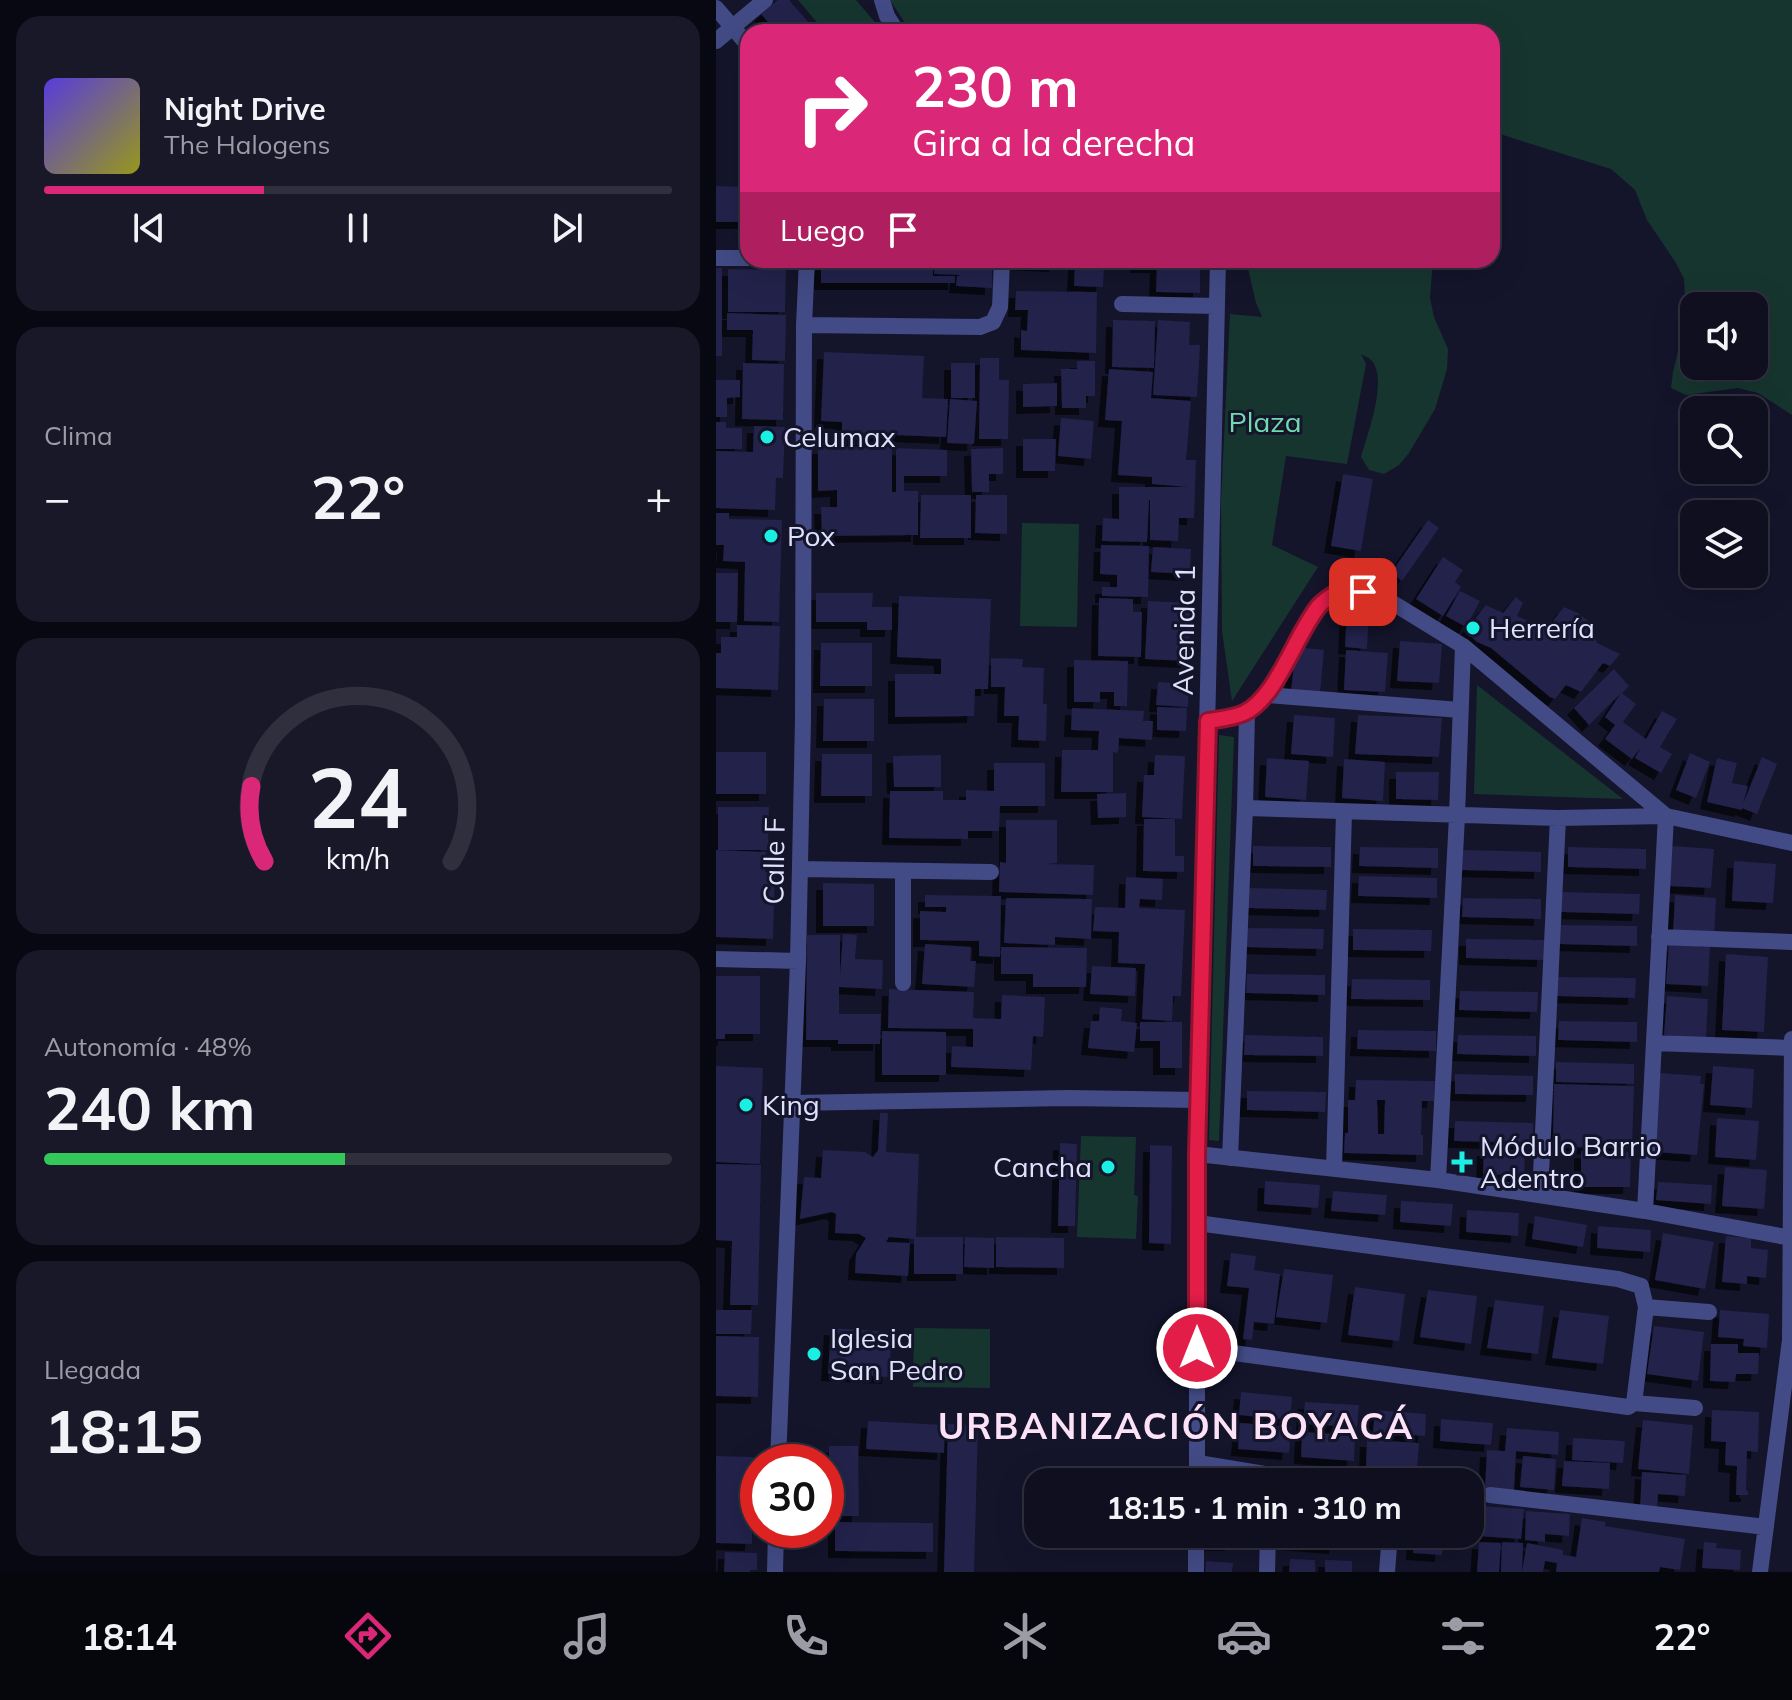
<!DOCTYPE html>
<html lang="es">
<meta charset="utf-8">
<style>
body{margin:0;font-family:Mulish,sans-serif;background:#181829;color:#f1f3f6;height:100vh;display:flex;flex-direction:column;font-size:30px;white-space:nowrap}
*{box-sizing:border-box;margin:0}
p{font-size:26px;color:#9b9ca5}
.icon{flex:none;width:44px;height:44px;fill:none;stroke:currentColor;stroke-width:2;stroke-linecap:round;stroke-linejoin:round}
.map{position:relative;flex:1;overflow:hidden}
.panel{display:flex;flex-direction:column;gap:16px;padding:16px;background:#080812;width:716px}
.panel>*{flex:none}
.hud{position:absolute;left:24px;top:24px;width:760px;height:244px;border-radius:24px;box-shadow:0 8px 32px #0002,0 0 0 2px #2f2f3e;background:#db2777;color:#fff;overflow:hidden}
.fabs{position:absolute;left:964px;top:292px;display:grid;gap:16px}
.fabs a{display:grid;place-items:center;width:88px;height:88px;border-radius:16px;background:#0f0f20;box-shadow:0 8px 32px #0002,0 0 0 2px #2f2f3e;font-size:40px}
.speed{position:absolute;left:24px;top:1444px;display:flex;gap:16px;font-size:40px;font-weight:700;text-align:center}
.speed>*{display:grid;place-content:center;width:104px;height:104px;border-radius:50%;background:#0f0f20;box-shadow:0 8px 32px #0002,0 0 0 2px #2f2f3e;line-height:1}
.speed .limit{border:12px solid #d22;background:#fff;color:#111}
.pin{position:absolute;display:grid;place-items:center;width:68px;height:68px;color:#fff;margin:-34px;border-radius:16px;box-shadow:0 4px 12px #0006}
.me{position:absolute;width:88px;margin:-44px;rotate:0deg;stroke-linejoin:round;filter:drop-shadow(0 0 6px #0008)}
.turn{display:flex;align-items:center;gap:28px;height:168px;padding:0 40px;font-size:36px}
.turn .icon{width:104px;height:104px;stroke-width:2.5}
.turn b{display:block;font-size:56px;line-height:68px}
.then{display:flex;align-items:center;height:76px;padding:0 40px;background:#0003;gap:16px;font-size:30px}
.big{font-size:60px;font-weight:700;line-height:1.1}
.panel .card{flex:1;display:flex;flex-direction:column;justify-content:center;gap:12px;min-width:0;padding:0 28px;border-radius:24px;background:#181829}
.panel .dial{align-items:center;gap:0}
.dial svg{height:208px;overflow:visible;fill:none;stroke:#2f2f3e;stroke-width:7;stroke-linecap:round;text-anchor:middle}
.dial text{fill:#f1f3f6;stroke:none}
.song{display:flex;align-items:center;gap:24px}
.cover{width:96px;height:96px;border-radius:12px;background:linear-gradient(135deg,hsl(250 70% 55%),hsl(60 70% 35%))}
.played{height:8px;border-radius:4px;background:linear-gradient(90deg,#db2777 35%,#2f2f3e 35%)}
.keys{display:flex;justify-content:space-around;direction:ltr}
.heat{display:flex;justify-content:space-between;align-items:center;font-size:44px;direction:ltr}
.charge{height:12px;border-radius:6px;background:linear-gradient(90deg,#34c759 48%,#2f2f3e 0)}
.trip{position:absolute;left:308px;top:1468px;width:460px;height:80px;border-radius:24px;background:#0f0f20;box-shadow:0 8px 32px #0002,0 0 0 2px #2f2f3e;font-weight:700;line-height:80px;text-align:center}
.tab-bar{display:flex;height:128px;justify-content:space-around;align-items:center;background:#06060d;color:#9b9ca5}
.tab-bar .icon{width:56px;height:56px}
.tab-bar .active{color:#db2777}
.tab-bar b{font-size:36px;color:#f1f3f6}
main{display:flex;flex:1;min-height:0}
.map>svg:first-child{display:block}
</style>
<main>
<section class="panel">
<div class="card">
<div class="song"><i class="cover"></i><div><b>Night Drive</b><p>The Halogens</p></div></div>
<div class="played"></div>
<div class="keys"><svg class="icon" aria-label="previous" viewBox="0 0 24 24"><path d="M18 5L8 12l10 7zM5 5v14"/></svg><svg class="icon" aria-label="pause" viewBox="0 0 24 24"><path d="M8 5v14M16 5v14"/></svg><svg class="icon" aria-label="next" viewBox="0 0 24 24"><path d="M6 5l10 7-10 7zM19 5v14"/></svg></div>
</div>
<div class="card"><p>Clima</p>
<div class="heat"><a>−</a><b class="big">22°</b><a>+</a></div>
</div>
<div class="card dial"><svg viewBox="0 0 100 80">
<path d="M14 69A42 42 0 1 1 86 69"/>
<path d="M14 69A42 42 0 0 1 9 40" stroke="#db2777"/>
<text x="50" y="56" font-size="32" font-weight="700">24</text>
<text x="50" y="72" font-size="11">km/h</text>
</svg></div>
<div class="card"><p>Autonomía · 48%</p><b class="big">240 km</b><div class="charge"></div></div>
<div class="card"><p>Llegada</p><b class="big">18:15</b></div>
</section>
<div class="map">
<svg width="1076" height="1572" viewBox="0 0 1076 1572">
<defs>
<filter id="shadow"><feDropShadow dx="-7" dy="7" stdDeviation="0" flood-color="#0009"/></filter>
</defs>
<rect width="100%" height="100%" fill="#14142b"/>
<path fill="#17352f" fill-rule="evenodd" d="M82,0H140L164,28L160,32H109Z
M174,0H1076V415L1042,393L1022,388L970,395L955,388L957,372L965,339L969,295L968,279L960,263L931,220L919,190L895,169L790,136L776,130V32H195ZM978,306H1038V366H978Z
M530,260H717L714,298L718,317L732,349L731,369L719,409L693,453L683,465L668,474L653,470L645,457C651,435 673,378 655,360C652,357 648,356 645,354L650,364L631,464L570,456L556,545L602,567L516,701L506,631L505,500L514,314L546,317L540,303Z
M306,523L363,524L361,627L304,626Z
M761,685L907,799L758,794Z
M503,735L518,737L503,1141L493,1140Z
M365,1136L420,1137L418,1195L422,1196L420,1239L361,1237Z
M198,1328L274,1329V1388L197,1387Z"/>
<path fill="#23214b" fill-rule="evenodd" filter="url(#shadow)" d="M62,0H73L101,32H61L45,14Z
M0,186L32,187V222H0Z
M105,260H217V276H239V283H105Z
M219,260H276V288L240,286L241,276L246,275L218,274Z
M298,260H341L340,265L297,263Z
M342,260H390V263H388L387,287L358,286L359,263H342Z
M421,260H484V293L440,292L441,266H421Z
M0,268H6V356H0Z
M12,269L70,270L69,312H12Z
M300,291L381,292L380,353L305,350V330L311,331L312,310H299Z
M11,313L70,315L69,361L36,360L37,330H11Z
M397,320L439,321L438,368L396,367Z
M442,320L474,322L473,345H484L481,397L437,395Z
M108,352L208,356L206,398L232,399L230,437L152,434V440L126,439V422L105,421Z
M264,358H283V380H293L292,439H263Z
M361,361H379V396H370V408H346L345,369H361Z
M27,363L68,364L67,420L26,419Z
M235,363H259V398H235Z
M393,369L437,372L435,398L475,401L470,460H480L478,518H463L462,541L434,540V500H433L431,542L386,541L387,518L403,519V487H473L436,484V477L402,475L406,421L389,420Z
M0,380H24V397L11,398V417H0Z
M341,383V406L307,407V384Z
M234,399L261,401L258,444L231,443Z
M345,418L378,421L375,459L342,456Z
M0,422H10V428H26V449H0Z
M38,426L69,427L67,478H60L59,510L0,508V451L37,452Z
M307,439H340L339,471H307Z
M102,447H176V492H180V448L231,450V476H188V491H202V535L106,536L105,507H121V490L102,491Z
M287,448V474H273V492H256L255,449Z
M627,474L657,479L645,551L615,546Z
M205,495H255V538H204Z
M260,495H291V534L259,533Z
M0,513H13V519L66,520L63,622L28,621L29,562L7,561L8,545H0Z
M712,520L723,528L686,581L675,573Z
M385,545L433,546L432,597L386,596V587H401V575L384,574Z
M437,547L475,549L474,574L435,572Z
M727,557L747,570L739,582L745,587L727,616L700,599Z
M0,573H22L21,622H0Z
M744,591L764,601L750,627L730,616Z
M100,593H157L156,607H176V630H151V622H100Z
M183,596L275,599L272,689H259L258,716L179,717V674H225V659L181,657Z
M800,597L807,603L801,616L832,630L835,623L848,607L862,613L875,623L881,643L904,654L894,666L887,663L865,692L850,685L839,699L834,697L775,648L761,642L749,631L770,605L787,613Z
M383,598L417,599V612H426L425,657L382,656Z
M432,601L475,603L472,661L429,659Z
M631,607L653,609L651,649L629,647Z
M21,625L64,626L62,690L0,688V653H5V637H21Z
M684,641L726,644L723,683L681,681Z
M105,643H156V686H104Z
M580,647L608,650L604,693L575,691Z
M630,650L672,653L669,692L628,690Z
M275,658L307,659L306,667L328,668L327,704H331L330,741L302,740L303,716H288L289,687H275Z
M358,660L412,661L411,706H398V692H384V702H358Z
M898,669L913,686L906,693L920,704L907,722L930,739L946,711L961,719L944,747L956,754L945,773L919,758L925,747L916,759L889,739L899,725L889,717L905,693L873,725L858,708Z
M442,682L473,684L472,707L440,705Z
M108,699H158V741H107Z
M441,707L471,708L470,731L441,730Z
M356,708L428,711L427,721H437L436,740L403,738L402,753L397,752V792H345L346,750H382L383,731L355,730Z
M578,715L619,718L617,757L575,754Z
M642,715L726,718L723,757L639,754Z
M0,752H50V794H0Z
M974,753L994,762L980,798L960,790Z
M106,754H156V796H105Z
M225,755V787H178L177,756Z
M439,755L469,756L466,819L426,817L428,775H438Z
M1046,757L1061,764L1041,814L1026,808V810L991,802L1001,758L1021,763L1016,783L1032,786L1027,804Z
M551,758L593,761L590,800L549,797Z
M628,759L669,762L667,801L626,798Z
M278,763H329V806H284L283,831H252V839L173,838L174,791H227V800H250V790L278,791Z
M680,772H723L722,800L680,799Z
M410,793V817L382,818L381,794Z
M2,807H53L52,850H2Z
M428,819H459V856H468V872L427,871Z
M290,820H341V863L329,864L378,865L377,895L283,892L284,862L290,863Z
M537,846L615,847V867L537,866Z
M956,846L998,849L995,888L953,886Z
M644,847L722,848V868L643,866Z
M852,847L930,849V869L852,867Z
M0,850L50,852L49,872H59L57,939L0,937Z
M747,850L825,852V872L746,870Z
M1018,861L1060,864L1057,903L1016,901Z
M643,876L721,878V898L642,896Z
M410,877L447,879L446,900L424,899L423,908L469,910L465,996H457L456,1021L426,1019L429,964L402,963L403,932L377,931L379,907L409,908Z
M107,883L158,884V926H107Z
M532,888L611,890L610,910L532,908Z
M845,892L924,894L923,914L845,912Z
M209,895L285,896L284,957L263,956V941L204,940V911L230,912V907H209Z
M959,895L1000,898L998,938L957,935Z
M290,898L376,899L375,939L339,937V945L288,943Z
M747,898L825,899V919L746,917Z
M843,925L921,926V946L843,944Z
M529,928L608,929L607,949L529,947Z
M637,929L716,930L715,951L637,950Z
M127,934L141,935L139,959L167,960L166,989L123,987V1014H165L164,1044H122V1040H90L91,935H124V976Z
M750,939L828,940V960L750,958Z
M209,944L255,947L254,961H260L258,987L206,984Z
M953,944L994,947L992,986L950,984Z
M285,947L371,948L370,987H317V974H285Z
M1010,954L1052,957L1048,1032L1006,1030Z
M376,966L420,968L419,996L374,994Z
M531,974L609,975V995L530,993Z
M0,976H44V1034H9V1039H0Z
M841,977L920,978L919,998L841,996Z
M636,979L714,980V1000L635,999Z
M173,989L258,992L257,1018L285,1019L286,995L329,997L327,1037L317,1036L315,1070L235,1067L236,1046L257,1047V1029L172,1028Z
M744,991L822,992L821,1012L743,1010Z
M951,996L992,999L990,1038L948,1035Z
M384,1007L406,1009L405,1021L421,1023L418,1052L372,1048L375,1021H383Z
M843,1021L921,1022V1042L842,1040Z
M424,1022H466V1068H444V1041H424Z
M642,1030L720,1031V1051L641,1049Z
M166,1031L230,1032V1075H166Z
M529,1035L607,1037V1056L528,1055Z
M742,1035L820,1036V1056L741,1054Z
M840,1062L918,1064V1084L840,1082Z
M0,1066L47,1068L44,1164L0,1162Z
M997,1066L1038,1069L1036,1108L994,1105Z
M943,1073L985,1076L984,1084H988L981,1155L939,1152Z
M739,1074L817,1076V1095L739,1094Z
M640,1080L719,1081L718,1101H706L705,1135H707V1155L628,1153L629,1133H632V1100H639ZM661,1100H669L668,1134H662Z
M838,1084L918,1086L916,1148L837,1147Z
M531,1091L610,1092L609,1112L531,1110Z
M164,1113H172L170,1152L203,1154L200,1237H247V1274H198V1239L173,1237L170,1242L194,1243L192,1276L139,1273L140,1254L150,1238L143,1234L119,1233L120,1214L116,1212L84,1219L88,1177L105,1178L107,1150L149,1152L157,1157L162,1150Z
M1001,1118L1043,1121L1040,1160L999,1157Z
M739,1121L817,1123V1143L738,1141Z
M344,1143L361,1144L359,1226H342Z
M434,1145L456,1146L455,1244L433,1243Z
M768,1149L809,1151L808,1176L767,1174Z
M865,1151L915,1152L914,1187H865Z
M0,1164L45,1165L42,1305H14L16,1241L0,1240Z
M1009,1167L1051,1170L1048,1209L1006,1206Z
M549,1181L604,1185L602,1208L548,1204Z
M942,1182L996,1185L995,1204L940,1200Z
M617,1191L671,1195L669,1215L615,1211Z
M685,1201L737,1204L735,1226L684,1222Z
M751,1210L803,1213L802,1236L750,1232Z
M819,1216L871,1225L867,1247L816,1239Z
M882,1226L935,1230L934,1252L881,1248Z
M947,1233L998,1242L989,1289L939,1280Z
M1010,1236L1035,1238V1248L1052,1250L1050,1278L1031,1276V1284L1006,1282Z
M249,1237L278,1238V1268L248,1267Z
M280,1237L348,1238V1268L280,1267Z
M515,1253L540,1256L538,1270L564,1274L558,1324L538,1322L536,1340L527,1339L533,1288L511,1286Z
M568,1269L617,1275L611,1323L560,1317Z
M639,1287L689,1294L683,1341L632,1335Z
M712,1290L761,1296L755,1344L704,1337Z
M779,1300L828,1306L822,1354L771,1348Z
M0,1310H36L35,1334H0Z
M844,1310L893,1316L887,1364L836,1358Z
M1004,1310L1053,1314L1051,1348L1027,1346L1028,1339L1002,1337Z
M938,1326L988,1332L982,1381L931,1374Z
M115,1328L176,1332L173,1377L112,1374Z
M0,1336L43,1337L42,1397L0,1396Z
M995,1344H1022V1353H1043L1042,1374H1020L1019,1382L994,1381Z
M525,1392L576,1397L574,1420L523,1415Z
M589,1402L643,1405L641,1427L587,1424Z
M659,1410L710,1414L709,1436L657,1432Z
M996,1410L1043,1412L1042,1452L1031,1451L1030,1491H1032V1495H1020L1021,1466L1009,1465L1010,1442L995,1441Z
M725,1419L777,1423L775,1445L724,1441Z
M927,1420L977,1425L973,1474L922,1469Z
M152,1421L229,1425L228,1453L150,1449Z
M524,1423L575,1427L573,1453L522,1449Z
M232,1424L262,1425L258,1572H228Z
M791,1428L843,1432L842,1455L800,1451L798,1490L769,1489L771,1450L789,1451Z
M586,1432L639,1436L638,1461L585,1457Z
M857,1438L909,1441L907,1463L856,1460Z
M651,1440L703,1443L701,1469L650,1466Z
M113,1446H142L143,1516H113Z
M0,1456L37,1457L36,1544L0,1543Z
M807,1456L840,1459L838,1490L804,1487Z
M848,1461L894,1463L893,1489L846,1486Z
M926,1472L970,1475L969,1496L942,1494L941,1509L924,1508Z
M765,1506L808,1509L805,1539L763,1536Z
M810,1511L854,1514L853,1536L829,1534V1542L809,1540Z
M866,1518L890,1522L889,1526L969,1539L964,1570L944,1567L943,1572H840L841,1563L829,1561L827,1572H806L811,1543L847,1550V1555L860,1557Z
M119,1522L217,1523V1552L119,1551Z
M488,1534H516V1544H488Z
M569,1534H621L620,1547L569,1543Z
M698,1534H727L726,1555L697,1553Z
M763,1542L785,1543L783,1572H761Z
M786,1542L807,1543L806,1572H785Z
M988,1542L1001,1543L1000,1548L1025,1550L1024,1570L986,1568Z
M9,1552L41,1553V1570H34V1572H8Z
M574,1559L599,1560V1572H573Z
M609,1560L636,1561V1572H609Z
M490,1561L517,1563L516,1572H489Z"/>
<g fill="none" stroke-linecap="round" stroke-linejoin="round">
<path stroke="#434b86" stroke-width="16" d="M166,0L171,16L181,32
M0,8L32,45
M0,41L49,0
M0,258H32
M406,304L501,306
M88,325L264,327L277,322L284,307L286,260
M551,695L744,710
M492,721C504,719 517,718 528,713C561,698 579,635 603,606C609,599 620,593 628,588L667,597L747,646L950,816L929,1211
M529,808L842,818L950,816L1076,843
M84,869L275,872
M943,937L1076,942
M0,959L82,961
M187,983V871
M938,1043L1076,1048
M77,1103L352,1098L483,1100
M481,1154L722,1180L929,1211L1075,1238
M514,1158L529,808L531,712
M618,1169L628,812
M722,1180L741,816L747,646
M824,1195L842,818
M481,1223L902,1279L925,1286L930,1307L918,1403L912,1407L481,1348
M930,1307L993,1312
M918,1403L979,1408
M62,1462L82,961L87,720L88,325L91,260
M482,1463L597,1482
M481,1482V1154L502,260
M774,1495L1050,1527
M59,1572L60,1530
M480,1572V1534
M551,1572L552,1534
M671,1572L674,1534
M1044,1572L1074,1340L1076,1039"/>
</g>
<g fill="none" stroke-linecap="round" stroke-linejoin="round">
<defs>
<path id="route" d="M481,1348V1154L492,721C504,719 517,718 528,713C561,698 579,635 603,606C609,599 620,593 628,588L647,592"/>
</defs>
<use href="#route" stroke="#92132f" stroke-width="20"/>
<use href="#route" stroke="#e11d48" stroke-width="14"/>
</g>
<g fill="#1beee2" stroke="#14142b" stroke-width="3">
<circle cx="51" cy="437" r="8"/>
<circle cx="55" cy="536" r="8"/>
<circle cx="757" cy="628" r="8"/>
<circle cx="30" cy="1105" r="8"/>
<path d="M742 1150h8v8h8v8h-8v8h-8v-8h-8v-8h8z"/>
<circle cx="392" cy="1167" r="8"/>
<circle cx="98" cy="1354" r="8"/>
</g>
<g text-anchor="middle" stroke-width="6" stroke-linejoin="round" paint-order="stroke">
<g font-size="28" fill="#70d9ae" stroke="#14142b">
<text x="549" y="432">Plaza</text>
</g>
<g font-size="28" fill="#e0e1fd" stroke="#14142b" text-anchor="start">
<text x="67" y="447">Celumax</text>
<text x="71" y="546">Pox</text>
<text x="773" y="638">Herrería</text>
<text x="46" y="1115">King</text>
<text x="764" y="1156">Módulo Barrio<tspan x="764" dy="32">Adentro</tspan></text>
<text x="376" y="1177" text-anchor="end">Cancha</text>
<text x="114" y="1348">Iglesia<tspan x="114" dy="32">San Pedro</tspan></text>
</g>
<g font-size="28" fill="#e0e1fd" stroke="#14142b">
<text transform="translate(468 630) rotate(-89)" y="10">Avenida 1</text>
<text transform="translate(58 861) rotate(-89)" y="10">Calle F</text>
</g>
<g font-size="36" font-weight="bold" letter-spacing="2" fill="#fde2f7" stroke="#14142b">
<text x="460" y="1439">URBANIZACIÓN BOYACÁ</text>
</g>
</g>
</svg>
<div class="fabs">
<a><svg class="icon" aria-label="sound" viewBox="0 0 24 24"><path d="M4 9h4l5-4v14l-5-4H4zM17 9q2 3 0 6"/></svg></a>
<a><svg class="icon" aria-label="search" viewBox="0 0 24 24"><circle cx="10" cy="10" r="6"/><path d="M15 15l6 6"/></svg></a>
<a><svg class="icon" aria-label="layers" viewBox="0 0 24 24"><path d="M12 4l9 5-9 5-9-5zM3 14l9 5 9-5"/></svg></a>
</div>
<div class="speed"><div class="limit">30</div></div>
<div class="pin" style="left:647px;top:592px;background:#d93025"><svg class="icon" aria-label="arrive" viewBox="0 0 24 24"><path d="M6 21V4h12l-3 4 3 4H6"/></svg></div>
<svg class="me" style="left:481px;top:1348px" viewBox="-20 -20 40 40"><circle r="17" fill="#e11d48" stroke="#fff" stroke-width="3"/><path d="M0-11L8 9 0 5-8 9z" fill="#fff"/></svg>
<div class="trip">18:15 · 1 min · 310 m</div>
<div class="hud">
<div class="turn"><svg class="icon" aria-label="right" viewBox="0 0 24 24"><path d="M7 20v-9h11M14 6l5 5-5 5"/></svg><div><b>230 m</b>Gira a la derecha</div></div>
<div class="then">Luego<svg class="icon" aria-label="arrive" viewBox="0 0 24 24"><path d="M6 21V4h12l-3 4 3 4H6"/></svg></div>
</div>
</div>
</main>
<nav class="tab-bar">
<b>18:14</b>
<svg class="icon active" aria-label="directions" viewBox="0 0 24 24"><path d="M12 3l9 9-9 9-9-9zM9 14v-3h6M13 9l2 2-2 2"/></svg>
<svg class="icon" aria-label="music" viewBox="0 0 24 24"><path d="M9 18V5l10-2v13"/><circle cx="6" cy="18" r="3"/><circle cx="16" cy="16" r="3"/></svg>
<svg class="icon" aria-label="phone" viewBox="0 0 24 24"><path d="M5 4h4l2 5-3 2q2 4 5 5l2-3 5 2v4C11 20 4 13 5 4z"/></svg>
<svg class="icon" aria-label="climate" viewBox="0 0 24 24"><path d="M12 3v18M4 7l16 10M4 17L20 7"/></svg>
<svg class="icon" aria-label="car" viewBox="0 0 24 24"><path d="M5 17H2v-5l4-1 3-4h7l3 4 3 1v5h-3M9 17h6M6 11h13"/><circle cx="7" cy="17" r="2"/><circle cx="17" cy="17" r="2"/></svg>
<svg class="icon" aria-label="filters" viewBox="0 0 24 24"><path d="M4 7h16M4 17h16"/><circle cx="9" cy="7" r="2"/><circle cx="15" cy="17" r="2"/></svg>
<b>22°</b>
</nav>
